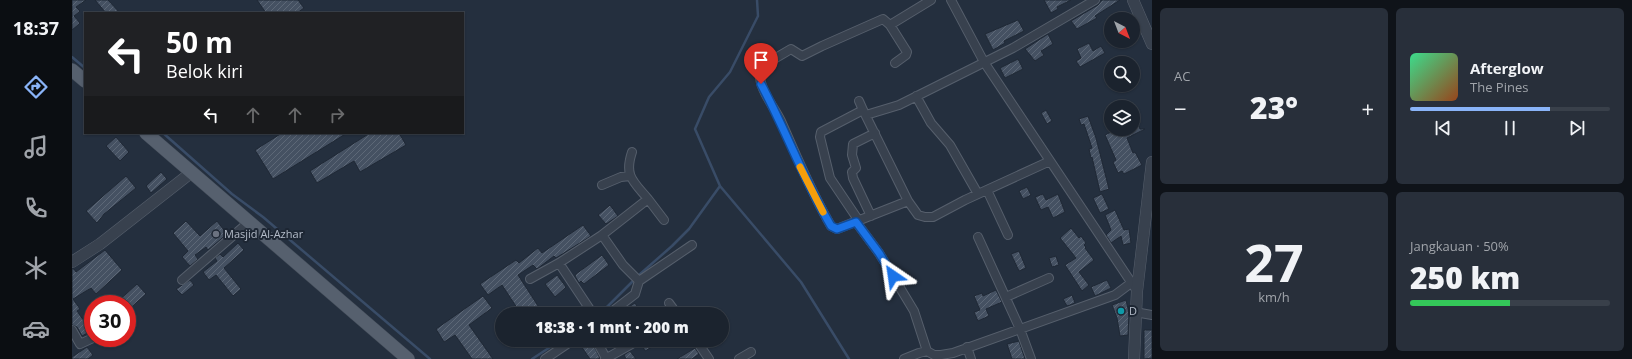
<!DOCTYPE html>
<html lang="id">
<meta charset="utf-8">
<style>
body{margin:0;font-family:"Open Sans",sans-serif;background:#282f3a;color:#f1f3f6;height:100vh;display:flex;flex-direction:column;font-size:15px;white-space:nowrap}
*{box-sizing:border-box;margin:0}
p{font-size:13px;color:#a0a4aa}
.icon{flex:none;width:22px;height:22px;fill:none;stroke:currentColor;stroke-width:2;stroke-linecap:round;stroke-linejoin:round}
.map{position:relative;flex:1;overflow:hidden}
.details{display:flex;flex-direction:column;gap:8px;padding:8px;background:#0f1319;width:480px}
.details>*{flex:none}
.hud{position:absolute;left:12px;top:12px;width:380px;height:122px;border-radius:0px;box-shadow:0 1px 3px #0004,0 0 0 1px #39404a;background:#202124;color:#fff;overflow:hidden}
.needle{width:26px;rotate:138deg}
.buttons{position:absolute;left:1032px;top:12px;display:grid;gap:8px}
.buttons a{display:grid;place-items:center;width:36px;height:36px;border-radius:50%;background:#1b232e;box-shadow:0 1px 3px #0004,0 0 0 1px #39404a;font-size:20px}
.speed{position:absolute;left:12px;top:295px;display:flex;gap:8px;font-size:20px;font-weight:700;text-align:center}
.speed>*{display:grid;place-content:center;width:52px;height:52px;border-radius:50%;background:#1b232e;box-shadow:0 1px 3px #0004,0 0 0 1px #39404a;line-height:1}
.speed .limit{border:6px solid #d22;background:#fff;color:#111}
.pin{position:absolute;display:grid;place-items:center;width:34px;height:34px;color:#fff;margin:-41px -17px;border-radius:50% 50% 50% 0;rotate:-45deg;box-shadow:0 0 4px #0007}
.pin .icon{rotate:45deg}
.me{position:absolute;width:44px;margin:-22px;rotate:328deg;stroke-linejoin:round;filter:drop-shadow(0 0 3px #0008)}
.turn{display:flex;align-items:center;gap:14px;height:84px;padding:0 16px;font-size:18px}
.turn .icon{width:52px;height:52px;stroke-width:2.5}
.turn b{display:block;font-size:28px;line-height:34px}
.lanes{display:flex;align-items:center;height:38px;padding:0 16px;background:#0003;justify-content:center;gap:20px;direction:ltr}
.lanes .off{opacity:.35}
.big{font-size:30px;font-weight:800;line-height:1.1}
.details .tile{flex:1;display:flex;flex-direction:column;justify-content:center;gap:6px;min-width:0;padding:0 14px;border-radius:6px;background:#282f3a}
.details .dial{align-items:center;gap:0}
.dial b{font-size:52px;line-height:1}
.song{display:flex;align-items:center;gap:12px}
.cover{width:48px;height:48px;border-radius:6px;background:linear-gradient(135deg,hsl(150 70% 55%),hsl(20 70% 35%))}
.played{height:4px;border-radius:2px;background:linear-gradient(90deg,#8ab4f8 70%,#39404a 70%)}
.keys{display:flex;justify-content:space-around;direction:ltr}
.heat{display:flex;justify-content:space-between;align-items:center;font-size:22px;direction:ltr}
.charge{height:6px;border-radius:3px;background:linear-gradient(90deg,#34c759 50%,#39404a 0)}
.details .tiles{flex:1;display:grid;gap:8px;grid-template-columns:repeat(2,1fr)}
.trip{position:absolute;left:423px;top:307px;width:234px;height:40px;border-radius:20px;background:#1b232e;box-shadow:0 1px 3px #0004,0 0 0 1px #39404a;font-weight:800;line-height:40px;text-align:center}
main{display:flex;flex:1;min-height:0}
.tabs{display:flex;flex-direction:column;width:72px;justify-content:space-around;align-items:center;background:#0b0e12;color:#a0a4aa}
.tabs .icon{width:28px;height:28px}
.tabs .selected{color:#8ab4f8}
.tabs b{font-size:18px;color:#f1f3f6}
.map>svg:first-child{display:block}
</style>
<main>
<nav class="tabs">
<b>18:37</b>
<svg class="icon selected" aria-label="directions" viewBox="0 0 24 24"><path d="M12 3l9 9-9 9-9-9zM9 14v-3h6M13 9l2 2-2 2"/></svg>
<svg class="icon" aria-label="music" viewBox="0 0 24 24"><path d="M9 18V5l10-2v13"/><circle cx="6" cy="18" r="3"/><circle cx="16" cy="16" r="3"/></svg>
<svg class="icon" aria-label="phone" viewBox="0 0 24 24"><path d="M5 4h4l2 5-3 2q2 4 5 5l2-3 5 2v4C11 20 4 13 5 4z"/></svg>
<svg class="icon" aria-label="climate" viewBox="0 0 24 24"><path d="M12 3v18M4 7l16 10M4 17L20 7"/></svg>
<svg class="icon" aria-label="car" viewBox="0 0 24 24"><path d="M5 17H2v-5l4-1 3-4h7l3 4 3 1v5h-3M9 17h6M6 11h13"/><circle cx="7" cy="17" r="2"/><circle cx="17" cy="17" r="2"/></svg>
</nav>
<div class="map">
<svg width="1080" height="359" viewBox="0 0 1080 359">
<defs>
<pattern id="building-hatch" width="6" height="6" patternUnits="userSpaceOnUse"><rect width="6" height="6" fill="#455162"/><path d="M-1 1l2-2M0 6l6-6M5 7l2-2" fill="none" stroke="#5d6877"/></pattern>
</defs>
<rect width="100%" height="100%" fill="#242f3e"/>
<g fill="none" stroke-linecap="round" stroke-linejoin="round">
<path stroke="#394c67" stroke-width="2.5" d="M685,0L686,16L658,72L637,97L623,129L648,186L729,282L777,359
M0,57L13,68
M91,133L160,194L191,217L358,359
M525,314L536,306L567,275L600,246L617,229L648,186
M460,359L489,340"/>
</g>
<path fill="url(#building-hatch)" stroke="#1f2835" d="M0,0H14L4,7L8,11L2,16L8,23L0,30Z
M23,0H36L48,13H34Z
M185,0H226L232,8L225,13H194Z
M972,0H999L985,7L986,9L979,13Z
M1030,0H1048L1023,16L1025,18L1005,29L999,21L1026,5Z
M946,20L952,31L932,41L933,43L921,50L913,34Z
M976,34L981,44L969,51L972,55L963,61L953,49Z
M1017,43L1021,51L1029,46L1033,53L1008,67L1004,61L1009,58L1005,49Z
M946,59L951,69L933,78L928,68Z
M974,110L980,121L975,124L969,113Z
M1061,115L1068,129H1073L1055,138L1061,153L1063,152L1070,165L1052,174L1050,171L1046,173L1041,162L1044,160L1033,135L1045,129H1061Z
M1016,116L1024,138L1037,189L1028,192L1020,157L1019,158L1017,149L1020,148L1012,124L1009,125L1007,119Z
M210,133H275L201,179L183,150Z
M298,133H327L334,145L288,172L282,161L245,183L238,171Z
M44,137L57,152L48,161L34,146Z
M89,172L95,179L79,193L74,186Z
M54,176L64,188L32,214L25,223L14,211Z
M955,187L959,195L951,199L947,191Z
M971,194L974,200L986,194L993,212L981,218L976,207L969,210L963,197Z
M1030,194L1037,209L1028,213L1021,198Z
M538,205L546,216L534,224L526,215Z
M1043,210L1052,230L1057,229L1059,243L1051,245L1049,236L1039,243L1034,235L1039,230L1033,215Z
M114,221L128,236L145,221L155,234L136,250L134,247L123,255L126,259L118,266L110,257L116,251L101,233Z
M511,225L519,236L484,258L482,256L465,269L461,265L446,275L468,309L460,314H449L430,285L416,295L408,284L444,260L447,263L466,248L470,253Z
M999,228L1007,238L1009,236L1014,243L1012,245L1014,247L1013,248L1022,260L1007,272L1017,285L1010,291L993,265L1004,258L988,238Z
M166,243L172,250L152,268L169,289L161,296L144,275L137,280L131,272L145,261L143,258L148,254L151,257Z
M33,250L50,270L24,294L19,288L1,299L8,309L5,311L19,331L10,336L5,327L0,325V269H2L4,272Z
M947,251L954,268L947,271L939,254Z
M530,255L537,265L512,284L509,281L507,283L503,276L504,274Z
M984,256L987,265L980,267L977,258Z
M485,275L494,287L483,297L473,284Z
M118,280L122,285L110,295L104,289Z
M1035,280L1039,288L1023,296L1019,287Z
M65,284L74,294L55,311V304H43Z
M924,290L930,302L914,309L917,316L906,321L902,312L908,310L902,296L910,293L911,296Z
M1000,295L1003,303L995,306L991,299Z
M411,296L420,308L397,325L421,359H400L383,335L372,342L364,329Z
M1054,300L1057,313L1056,335L1048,336L1045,318L1040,305Z
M563,303L568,311L562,314H555L552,310Z
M1072,330H1080V358L1072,359Z
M517,340H519L528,358L526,359H518L509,346Z
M574,340H592L573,351L570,345Z
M947,341L953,359H940L935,344Z
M15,347L21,355L16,359H0V357Z
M623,348L627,354L620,359H605Z
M558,351L564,359H554L552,355Z"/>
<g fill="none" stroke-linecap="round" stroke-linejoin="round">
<defs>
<path id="minor" d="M879,0L912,62L1065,291
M818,25L835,52L834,55L823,63
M844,96L859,123L878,145L906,194
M787,101L791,110
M794,115L827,105L941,48L1023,0
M530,185L549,177L558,176
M915,190L936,235
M576,199L592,220
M836,201L765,229L759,226C739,192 725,157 709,121C702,106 686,89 688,71L692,65L719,49L730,56L750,46L811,19L818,25L859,0
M799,216L781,178L780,172L784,168L780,155L781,144L803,133
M787,221L758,178L748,137L749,132L791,110L836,201L846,215L853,217H861L893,200L978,161
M784,222L807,253L842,311L855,351
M530,235L576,199C561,181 552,176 560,152
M906,237L948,329L959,359
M487,263L521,314
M458,279L487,263L530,235L551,265L567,281L563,294L537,314
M110,280L178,221
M567,281L620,245
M934,297L977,278
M597,303L605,314
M1063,312L1080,315
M0,330L8,344L21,338
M524,340L534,358
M624,340L637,359
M895,347L899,359
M473,359L501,340
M533,359L567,340
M667,359L679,352
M832,359L847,353L855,351L862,355H869L881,353L1043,295L1059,283"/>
<path id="tertiary" d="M1061,0L1080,44
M0,262L28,244L120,172
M1062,359L1065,291L1080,162"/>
<path id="primary" d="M0,70L13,81
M74,133L336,359"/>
</defs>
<use href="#minor" stroke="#565f6c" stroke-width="10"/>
<use href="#tertiary" stroke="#565f6c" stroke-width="12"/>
<use href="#primary" stroke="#414a57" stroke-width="14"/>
<use href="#minor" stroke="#38414e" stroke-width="8"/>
<use href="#tertiary" stroke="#38414e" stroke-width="11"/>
<use href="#primary" stroke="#56606e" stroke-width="13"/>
</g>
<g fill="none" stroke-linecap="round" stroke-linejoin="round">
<defs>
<path id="route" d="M689,84C714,131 732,180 759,226L765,229L784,222L807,253L821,276"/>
</defs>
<use href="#route" stroke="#114b97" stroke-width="10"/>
<use href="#route" stroke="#1a73e8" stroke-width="7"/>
<path stroke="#f59e0b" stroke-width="7" d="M728,167L751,212"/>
</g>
<circle fill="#6b7280" stroke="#1d2633" stroke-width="1.5" cx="144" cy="234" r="4"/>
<circle fill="#0f9aa8" stroke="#1d2633" stroke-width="1.5" cx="1049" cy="311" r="4"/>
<g text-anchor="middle" stroke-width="4" stroke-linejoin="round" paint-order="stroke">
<g font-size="11" fill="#b4bcc9" stroke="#1d2633" text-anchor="start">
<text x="152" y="238">Masjid Al-Azhar</text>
<text x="1057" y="315">D</text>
</g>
</g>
</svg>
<div class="buttons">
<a><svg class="needle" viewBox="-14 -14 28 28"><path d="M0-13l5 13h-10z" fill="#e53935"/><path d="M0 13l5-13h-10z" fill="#a0a4aa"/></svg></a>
<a><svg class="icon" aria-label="search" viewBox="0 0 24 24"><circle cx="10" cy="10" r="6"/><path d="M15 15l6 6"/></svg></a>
<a><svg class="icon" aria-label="layers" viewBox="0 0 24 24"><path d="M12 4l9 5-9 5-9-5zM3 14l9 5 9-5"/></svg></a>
</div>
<div class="speed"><div class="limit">30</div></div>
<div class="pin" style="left:689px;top:84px;background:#d93025"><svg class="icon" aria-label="arrive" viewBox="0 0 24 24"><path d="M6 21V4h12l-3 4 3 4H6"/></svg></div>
<svg class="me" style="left:821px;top:276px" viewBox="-20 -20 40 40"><path d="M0-17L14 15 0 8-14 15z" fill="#1a73e8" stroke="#fff" stroke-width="4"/></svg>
<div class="trip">18:38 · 1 mnt · 200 m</div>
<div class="hud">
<div class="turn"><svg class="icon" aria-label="left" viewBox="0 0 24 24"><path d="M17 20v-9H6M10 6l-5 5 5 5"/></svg><div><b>50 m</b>Belok kiri</div></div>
<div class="lanes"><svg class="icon" aria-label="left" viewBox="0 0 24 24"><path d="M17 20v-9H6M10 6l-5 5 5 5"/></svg><svg class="icon off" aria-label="ahead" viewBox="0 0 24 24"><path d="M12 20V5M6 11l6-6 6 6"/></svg><svg class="icon off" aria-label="ahead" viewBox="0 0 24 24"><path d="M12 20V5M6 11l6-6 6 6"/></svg><svg class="icon off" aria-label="right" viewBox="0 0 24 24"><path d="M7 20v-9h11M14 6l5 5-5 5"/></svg></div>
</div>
</div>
<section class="details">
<div class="tiles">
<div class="tile"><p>AC</p>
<div class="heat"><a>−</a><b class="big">23°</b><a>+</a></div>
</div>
<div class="tile">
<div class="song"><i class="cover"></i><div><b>Afterglow</b><p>The Pines</p></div></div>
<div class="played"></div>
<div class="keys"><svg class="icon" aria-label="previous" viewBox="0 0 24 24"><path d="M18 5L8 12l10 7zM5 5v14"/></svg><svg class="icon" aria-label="pause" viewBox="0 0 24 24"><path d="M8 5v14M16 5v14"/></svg><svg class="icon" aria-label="next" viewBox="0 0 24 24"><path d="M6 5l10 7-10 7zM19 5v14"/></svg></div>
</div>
<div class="tile dial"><b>27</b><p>km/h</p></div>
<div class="tile"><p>Jangkauan · 50%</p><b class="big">250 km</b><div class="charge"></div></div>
</div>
</section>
</main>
